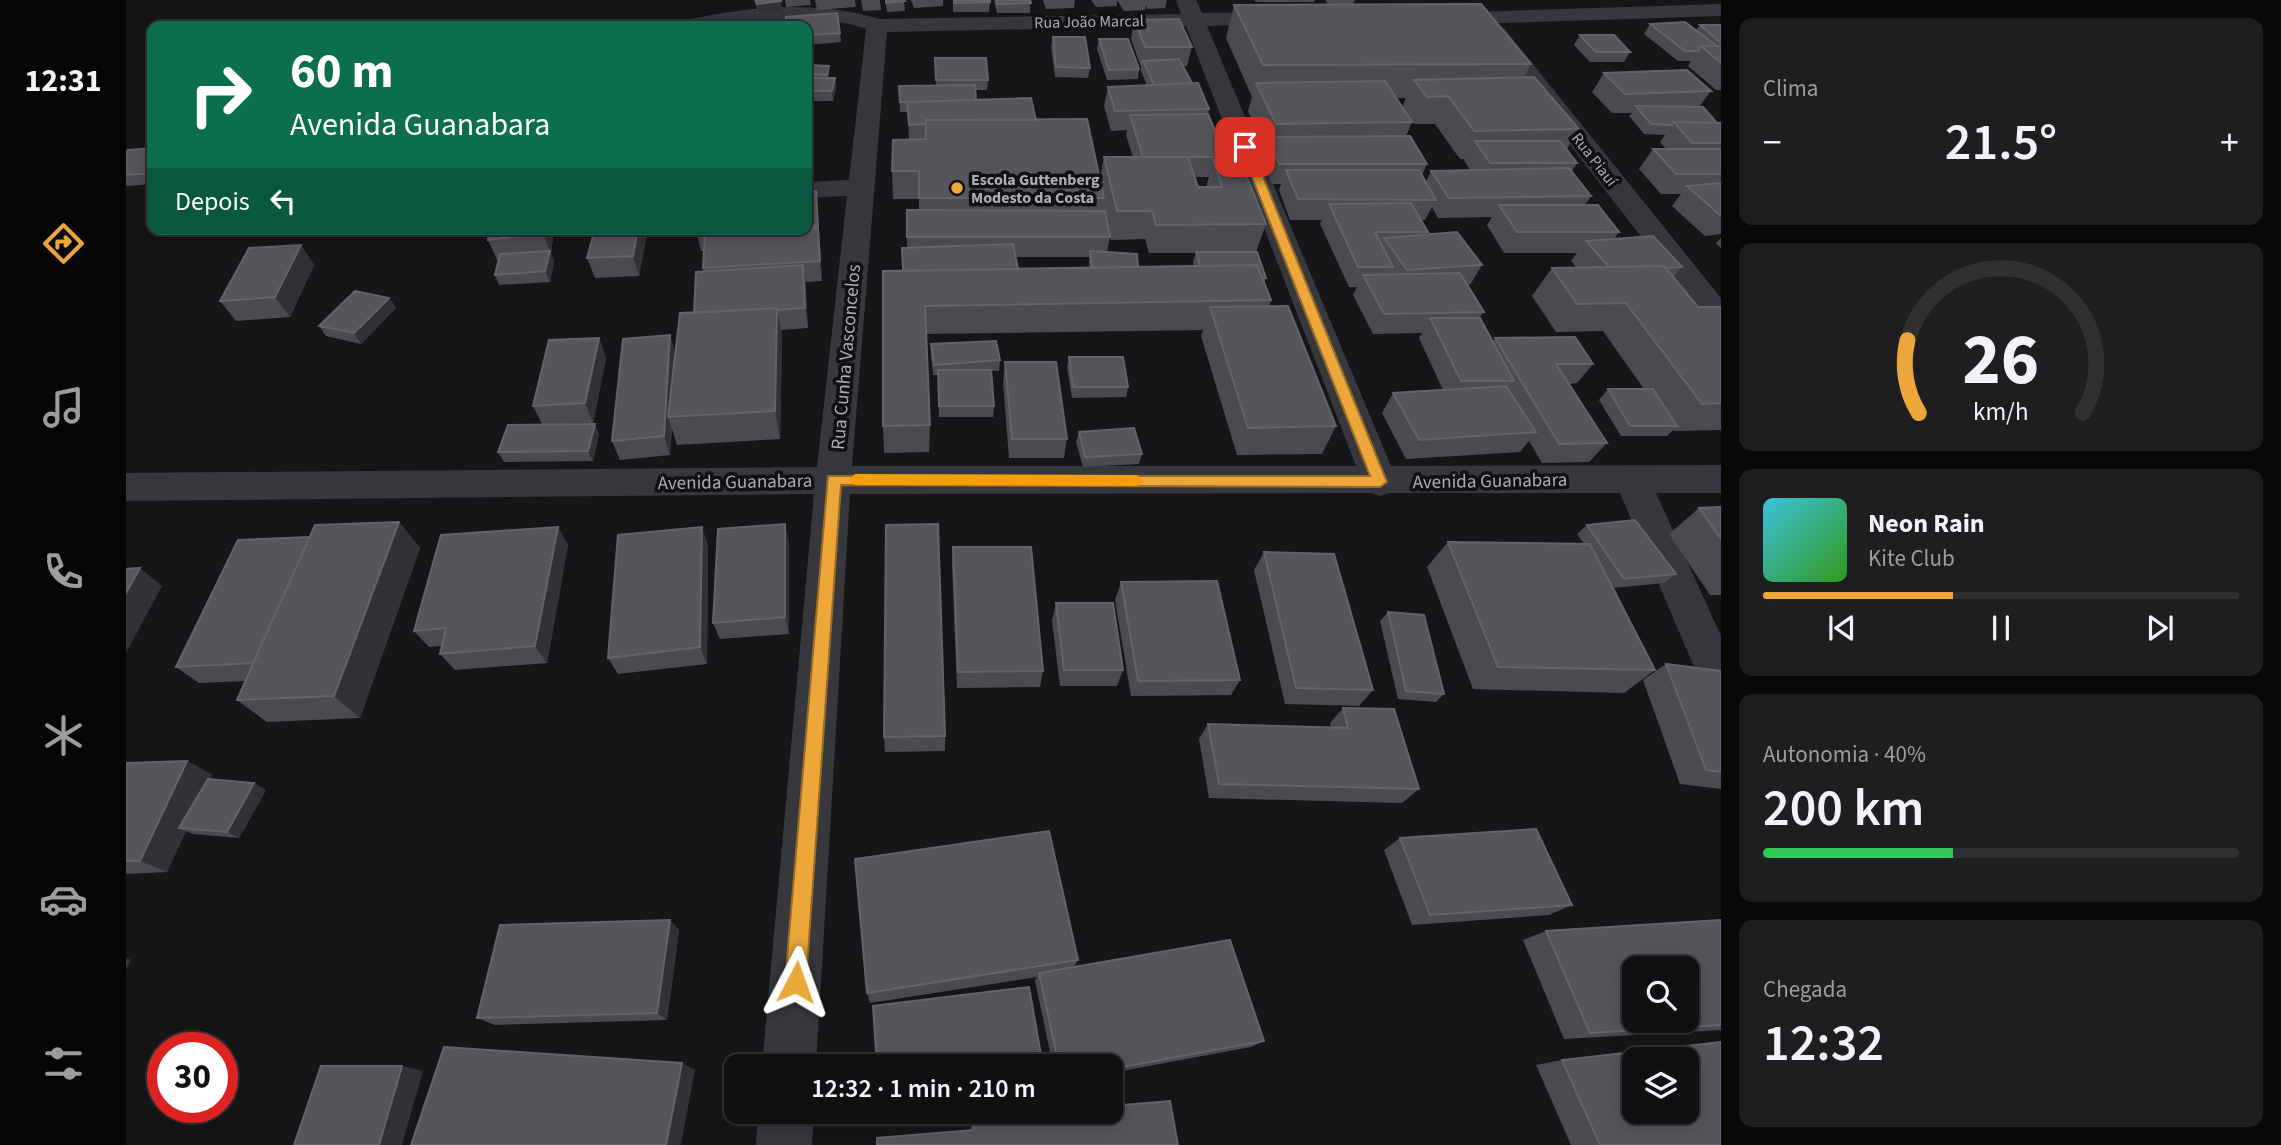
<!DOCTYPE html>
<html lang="pt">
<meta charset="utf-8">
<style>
body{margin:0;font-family:"Source Sans 3",sans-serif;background:#1e1e20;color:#f1f3f6;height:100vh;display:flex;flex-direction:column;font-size:26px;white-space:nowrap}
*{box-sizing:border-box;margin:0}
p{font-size:23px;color:#9c9d9f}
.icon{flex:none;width:38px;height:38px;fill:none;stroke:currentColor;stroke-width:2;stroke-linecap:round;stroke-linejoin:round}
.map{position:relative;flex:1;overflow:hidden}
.drawer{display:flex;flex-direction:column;gap:18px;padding:18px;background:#09090a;width:560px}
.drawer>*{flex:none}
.top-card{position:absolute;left:21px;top:21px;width:665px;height:214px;border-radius:14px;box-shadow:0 4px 18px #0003,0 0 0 2px #303032;background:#0b6e4f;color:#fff;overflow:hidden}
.buttons{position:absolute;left:1496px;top:956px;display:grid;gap:14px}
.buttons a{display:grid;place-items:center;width:77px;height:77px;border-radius:14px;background:#101012;box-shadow:0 4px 18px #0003,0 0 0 2px #303032;font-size:35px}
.speed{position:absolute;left:21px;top:1032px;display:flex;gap:14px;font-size:35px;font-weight:700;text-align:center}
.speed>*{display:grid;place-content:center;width:91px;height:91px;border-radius:50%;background:#101012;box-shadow:0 4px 18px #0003,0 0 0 2px #303032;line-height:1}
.speed .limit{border:10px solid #d22;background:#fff;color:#111}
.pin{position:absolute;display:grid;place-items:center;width:60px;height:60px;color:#fff;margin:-30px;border-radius:14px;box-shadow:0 4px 10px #0006}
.me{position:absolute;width:77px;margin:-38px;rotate:4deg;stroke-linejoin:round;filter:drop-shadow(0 0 5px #0008)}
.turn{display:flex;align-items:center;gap:24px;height:147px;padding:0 28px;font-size:32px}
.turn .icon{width:91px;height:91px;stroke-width:2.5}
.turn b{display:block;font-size:49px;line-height:60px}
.then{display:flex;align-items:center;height:66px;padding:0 28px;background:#0003;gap:14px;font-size:26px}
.big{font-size:52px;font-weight:600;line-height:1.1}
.drawer .widget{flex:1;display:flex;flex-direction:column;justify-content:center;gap:10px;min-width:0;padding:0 24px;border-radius:14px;background:#1e1e20}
.drawer .dial{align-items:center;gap:0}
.dial svg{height:182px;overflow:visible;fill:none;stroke:#303032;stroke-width:7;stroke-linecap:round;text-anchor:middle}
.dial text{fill:#f1f3f6;stroke:none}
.song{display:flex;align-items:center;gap:21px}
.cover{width:84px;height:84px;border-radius:10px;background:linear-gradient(135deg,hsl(190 70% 55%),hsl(110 70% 35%))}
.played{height:7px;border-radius:4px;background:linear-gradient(90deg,#eca63a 40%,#303032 40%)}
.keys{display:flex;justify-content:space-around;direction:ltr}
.heat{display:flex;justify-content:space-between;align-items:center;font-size:38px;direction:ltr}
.charge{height:10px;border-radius:5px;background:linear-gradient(90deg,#34c759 40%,#303032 0)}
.trip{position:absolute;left:598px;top:1054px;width:399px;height:70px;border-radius:14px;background:#101012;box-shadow:0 4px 18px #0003,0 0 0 2px #303032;font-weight:600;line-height:70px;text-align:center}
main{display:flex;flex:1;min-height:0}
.tab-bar{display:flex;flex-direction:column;width:126px;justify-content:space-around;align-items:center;background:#060607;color:#9c9d9f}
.tab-bar .icon{width:49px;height:49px}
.tab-bar .current{color:#eca63a}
.tab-bar b{font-size:32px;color:#f1f3f6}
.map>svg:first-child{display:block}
</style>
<main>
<nav class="tab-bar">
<b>12:31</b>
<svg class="icon current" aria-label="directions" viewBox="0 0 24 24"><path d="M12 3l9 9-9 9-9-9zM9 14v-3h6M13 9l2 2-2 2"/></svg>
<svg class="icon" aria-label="music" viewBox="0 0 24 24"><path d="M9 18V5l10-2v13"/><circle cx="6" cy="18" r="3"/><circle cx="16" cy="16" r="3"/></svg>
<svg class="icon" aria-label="phone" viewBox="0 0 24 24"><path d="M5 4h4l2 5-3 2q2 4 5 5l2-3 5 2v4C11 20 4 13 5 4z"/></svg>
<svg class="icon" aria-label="climate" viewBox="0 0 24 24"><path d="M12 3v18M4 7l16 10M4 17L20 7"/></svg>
<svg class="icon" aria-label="car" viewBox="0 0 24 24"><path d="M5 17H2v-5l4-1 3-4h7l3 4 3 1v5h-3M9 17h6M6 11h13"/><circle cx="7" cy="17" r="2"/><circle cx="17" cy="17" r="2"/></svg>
<svg class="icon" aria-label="filters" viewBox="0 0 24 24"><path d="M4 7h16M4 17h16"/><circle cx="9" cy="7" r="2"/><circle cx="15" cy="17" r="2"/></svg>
</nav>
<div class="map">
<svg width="1595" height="1145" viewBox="0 0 1595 1145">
<rect width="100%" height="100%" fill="#161618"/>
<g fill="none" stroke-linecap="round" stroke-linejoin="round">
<path fill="#37383d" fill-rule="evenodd" d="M1050,0H1070L1076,13L1156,12L1164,13L1167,18L1164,23L1156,24L1081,26L1265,466L1595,465V493H1530L1595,636V701L1580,695L1494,493H1263L1254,496L1246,493L724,494L690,1066H636L688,494L0,501V473L691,467L721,196L681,198V182L723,180L740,29C695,13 650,22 604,26C588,28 571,26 554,26L557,21C620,6 692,0 753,19L1055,14ZM1060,26L1230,466H726L761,32Z
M1595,4V16L1314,25L1306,24L1303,19L1306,14L1314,13Z
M1369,25L1377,27L1595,298V329L1584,326L1361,37L1358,32L1361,27Z
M632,1111H688L686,1145H630Z"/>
</g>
<path fill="#4a4b50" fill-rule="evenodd" d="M628,0H654L656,11L633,14Z
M659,0H684L685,5L660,7Z
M689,0H729L730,7L691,10Z
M735,0H754L755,10L737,11Z
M759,0H778L779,11L761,12Z
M785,0H817V6L788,8Z
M827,0H864L863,12H827Z
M868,0H904V13H871Z
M917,0H949L948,8L920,9Z
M965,0H1041L1039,8L1021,9L1020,5L1019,10L998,11L991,0V6L970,7Z
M1128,0H1189L1188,2H1130Z
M1199,0H1229L1227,4L1405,64L1398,77L1453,129L1441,149L1451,163L1446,171L1465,196L1459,205L1493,232L1488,239L1556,267L1547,277L1572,307H1595V430L1548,431L1547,430L1541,436H1495L1473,400L1482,389H1518L1477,331L1430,332L1406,296L1426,268H1451L1445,261L1451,253H1378L1361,225L1366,217L1312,218L1306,207L1299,220H1295L1302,232L1300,235L1356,265L1344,285H1341L1358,312L1353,318L1367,342L1369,338L1467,364L1451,383L1443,384L1481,443L1463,462L1416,463L1403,441L1394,452L1280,459L1256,413L1267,393L1317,390L1293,338L1296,333L1247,334L1227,295L1231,287H1223L1194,224L1196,220H1164L1153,190L1155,184H1146L1134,157L1138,146L1122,111L1126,97L1100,38L1108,5L1202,4ZM1271,98H1280L1276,107ZM1285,120L1288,124H1309L1334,159H1339L1338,160L1344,170L1305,171L1300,182L1296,175L1301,164L1280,136L1286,122Z
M1008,20L1066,47L1061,66H1057L1066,83L1083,109L1082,114L1100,157L1099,160L1140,224L1130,252L1140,278L1138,283L1145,300L1143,306L1210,426L1196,454L1111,455L1075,336L1077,330L800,334L804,425L803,452L758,453L757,426L777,271L776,248H781V237L793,210V199H767L766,171L783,140L782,112H774L773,86H810L809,58L862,80L861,90H849L850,100L910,120L974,179L978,157H1007L1000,135L1001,130L985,131L978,106L982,87L1021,85L1015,71V67L1005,39ZM1069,177H1083L1080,187H1072ZM981,219L985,240L1019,239L1023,253H1070L1067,262L1068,266L1012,267L981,252L984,237ZM889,257H963V268L892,269Z
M1524,24L1570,30L1574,25H1595V90H1590L1562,66L1565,61H1552L1518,34Z
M681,26L714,33L715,42L681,45Z
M1454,35L1504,52L1498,62H1464L1448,45Z
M927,37L964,68L962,78L929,77L925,47Z
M973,39L1013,69L1012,79L981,80L971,49Z
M681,65L703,66V78H709L710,89L707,101H681Z
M1478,73L1585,91L1573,107L1591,123H1595V234L1579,236L1546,206L1555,194H1535L1513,169L1527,149H1540L1534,142L1539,135L1518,134L1503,116L1506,113H1486L1466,92Z
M26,148V184L0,186V153Z
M690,191L696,281L679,282L682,328L655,330L656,337L654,439L551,445L546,429L544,455L494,460L486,441L544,335L549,354L568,313L577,271L578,251H575L570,229H626V233L628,232L627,229H681V192Z
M428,229L425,254L428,261L424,282L373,285L369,275L373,260H371L362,240Z
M469,229H522L513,276L469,278L461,258Z
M1595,238V248L1590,243Z
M175,245L188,265L164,317L110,321L94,301Z
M263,298L270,308L235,344L200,336L193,326Z
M473,338L480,358L467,423L441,424L473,434L467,461L378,462L372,452L416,424L407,406Z
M805,344L874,360L873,371H865L868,406L867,417H813L812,375H807L805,355Z
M943,357L1002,387L1000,397L946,398L941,367Z
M879,362L941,439L938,458H883L877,382Z
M953,432L1016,454L1013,464L957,467L950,442Z
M1595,507V595H1584L1543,534L1573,508Z
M273,522L294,548L234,718L141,722L111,700L120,681L73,683L50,667L184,537Z
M659,524L663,542V634L594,639L587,623Z
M1461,525L1550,574L1538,583L1488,588L1529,670L1498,693L1347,689L1301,567L1322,542L1458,544L1451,534Z
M432,527L442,545L421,663L329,670L314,654L316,646L303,647L288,631Z
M582,545L581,664L492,674L482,658Z
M827,547L917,671L914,687L831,688L826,565Z
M1138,552L1247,690L1233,706L1159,704L1128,570Z
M995,582L1114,680L1105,695L1005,696L989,600Z
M930,603L997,670L991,686H934L926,621Z
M1262,612L1318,694L1310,702L1272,699L1254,621Z
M1540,664L1595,671V789L1554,784L1517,680Z
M1217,708L1293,789L1276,803L1083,798L1073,739L1082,724L1205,727L1204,723Z
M819,736V751L759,752L758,737Z
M61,761L86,775L84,779L128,783L140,790L113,838L67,834L60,831L41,872L0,874V763Z
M1274,838L1446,905L1423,915L1286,925L1258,850Z
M544,920L553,930L541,1020L369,1025L351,1018Z
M1595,920V1030L1438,1039L1397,940L1420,931Z
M952,960L948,967L1138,1041L1125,1047L985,1073V1066H927L909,981L911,977L744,1003L741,993Z
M1436,1060L1595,1145H1445L1410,1065Z
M844,1111H985L845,1130Z"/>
<path fill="#313235" d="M655,1L656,11L633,14L631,4Z
M703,66V76L701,85V75Z
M709,78L710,89L707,101L706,91Z
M690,191L692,211L696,281L694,261Z
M418,229H428L425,254L417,233Z
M512,229H522L513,276L507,256Z
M175,245L188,265L164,317L149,297Z
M424,251L428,261L424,282L419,271Z
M677,265L680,285L682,328L679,308Z
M263,298L270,308L235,344L228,333Z
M651,308L656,337L654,439L649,411Z
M544,335L550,355L542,417L546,429L544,455L538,436Z
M473,338L480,358L467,423L459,403Z
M469,424L473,434L467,461L462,451Z
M273,522L294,548L234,718L208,696Z
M659,524L663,542V634L659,617Z
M432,527L442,545L421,663L409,646Z
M576,527L582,545L581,664L574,647Z
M14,568L36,586L0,653V593Z
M61,761L86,775L61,828H53L60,831L41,872L14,861Z
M128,783L140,790L113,838L101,832Z
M544,920L553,930L541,1020L531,1013Z
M0,958L5,960L0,969Z
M556,1063L569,1070L555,1145H540Z
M276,1066L297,1071L276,1145H253Z"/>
<path fill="#54565b" stroke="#626469" stroke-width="2" fill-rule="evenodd" d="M630,0H654L655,1L631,4Z
M760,0H778L779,1L760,3Z
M828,0H864V2L828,3Z
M871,0H904L905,3L871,4Z
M1355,4L1405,64L1137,65L1108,5Z
M711,13L714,33L681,35V26H661L660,17Z
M1053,19L1066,47H1019L1008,20Z
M652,22L653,26H619V24Z
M1559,22L1591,46H1575L1572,51H1559L1524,24Z
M1574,25H1595V43Z
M1454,35H1488L1504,52H1470Z
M927,37H959L964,68L930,67Z
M973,39H1002L1013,69L983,70Z
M1575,46H1595V63Z
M809,58H860L862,80H810Z
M1053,59L1066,83L1028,85L1017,61Z
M681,65L703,66L701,75L681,74Z
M1561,70L1585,91L1499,94L1478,73Z
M1408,77L1453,129L1348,131L1322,96L1301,97L1288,80Z
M681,78H709L706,91H681Z
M1259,81L1286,122L1150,124L1130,83Z
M1072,83L1083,109L989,111L982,87Z
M849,85L850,100L774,102L773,86Z
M905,98L910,120H800V124L783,125L781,102Z
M1510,106L1577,107L1591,123L1548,122L1546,125L1525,124Z
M1082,114L1100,157H1017L1004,115Z
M961,119L978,198H793V171H766L767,140L800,139V120Z
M1548,122L1595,123V143H1566Z
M1284,136L1301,164H1153L1141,137Z
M1349,141H1434L1451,163H1364Z
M26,148V173L0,175V153L2,150Z
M1527,149H1595V174H1550Z
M978,157H1062L1072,187H1096L1087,160H1114L1140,224L1030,225L1026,211H991Z
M1443,168L1465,196L1323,198L1305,171Z
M1160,170H1293L1310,200L1172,199Z
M1595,183V216L1561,186Z
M690,191L692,226L681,227V192Z
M1285,203L1302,232H1249L1267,267H1232L1203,204Z
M1373,205H1472L1493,232H1391Z
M781,210L979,211L984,237H781Z
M692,228L694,261L577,268L579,235Z
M363,229H418L417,233L362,240Z
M469,229H512L507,256L461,258Z
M570,229H610L570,231Z
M1331,232L1356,265L1281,270L1258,238Z
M1527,236L1556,267L1539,268L1538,266L1483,267L1460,241Z
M887,244L892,269L777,271L776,248Z
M175,245L149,297L94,301L123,248Z
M424,251L419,271L369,275L374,254Z
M964,251L1011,254L1012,267L966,268Z
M1070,252H1131L1140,278H1136L1131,265L1074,266Z
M677,265L679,308L651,310V308L568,313L570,272Z
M1131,265L1145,300L799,306L804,425L757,426V271Z
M1538,266L1572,307H1595V403L1576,404L1500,303L1451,304L1426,268Z
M1334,273L1358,312L1258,314L1237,275Z
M229,291L263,298L228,333L193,326Z
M1162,306L1210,426L1122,428L1084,307Z
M651,308L649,411L542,417L554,313Z
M1304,318H1354L1388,381H1335Z
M544,335L538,436L486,441L497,339Z
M1449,337L1467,364H1430L1481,443L1433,444L1369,338Z
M473,338L459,403L407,406L423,340Z
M870,341L874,360L808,365L805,344Z
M943,357H997L1002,387H947Z
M879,362H930L941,439H886Z
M812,370H865L868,406H813Z
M1380,386L1410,432L1293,440L1267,393Z
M1482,389H1527L1551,426H1504Z
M469,424L462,451L372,452L382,425Z
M1008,428L1016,454L959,457L953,432Z
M1595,507V539L1573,508Z
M1509,520L1550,574L1498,579L1461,525Z
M273,522L208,696L111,700L189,525Z
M659,524V617L587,623L592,529Z
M812,524L819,736L758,737L760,525Z
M432,527L409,646L314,654L320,628L288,631L315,535Z
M576,527L574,647L482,658L492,535Z
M184,537L127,663L50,667L112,540Z
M1322,542L1464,544L1529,670L1372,667Z
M827,547H905L917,671L832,672Z
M1138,552L1208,554L1247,690L1170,688Z
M14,568L0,593V569Z
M1091,581L1114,680L1012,681L995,582Z
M930,603H987L997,670H938Z
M1262,612L1298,615L1318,694L1280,691Z
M1540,664L1595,671V772L1580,770Z
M1217,708L1268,709L1293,789L1093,784L1082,724L1222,728Z
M61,761L14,861H0V763Z
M82,779L128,783L101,832L53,828Z
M1410,829L1446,905L1304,915L1274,838Z
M923,831L952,960L741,993L729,859Z
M544,920L531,1013L351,1018L374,925Z
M1595,920V1025L1464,1033L1420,931ZM1508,968H1561V1020H1508Z
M1104,940L1138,1041L985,1069V1066H933L913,973Z
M903,987L917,1066H751L747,1006Z
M1595,1042V1145H1474L1436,1060ZM1508,1059H1561V1111H1508Z
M318,1047L556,1063L540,1145H285Z
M195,1066H276L253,1145H168Z
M1044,1101L1052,1145H751V1138L848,1130L847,1111H985V1106Z"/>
<path fill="#eca63a" stroke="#996c26" stroke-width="2" d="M1116,145L1125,147L1261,482L1254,487L715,485L680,982L677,990L670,993L662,990L659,982L702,476H1244L1114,147Z"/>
<path fill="#f59e0b" d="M729,474L1011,475L1018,481L1011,486L729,485L722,480Z"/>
<circle fill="#eca63a" stroke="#111113" stroke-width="2.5" cx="831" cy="188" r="7"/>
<g text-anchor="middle" stroke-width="7" stroke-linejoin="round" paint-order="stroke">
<g font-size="16" fill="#a9aeb7" stroke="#111113">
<text transform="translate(963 21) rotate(-1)" y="6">Rua João Marcal</text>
<text transform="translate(1469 159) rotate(52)" y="6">Rua Piauí</text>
</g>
<g font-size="16" font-weight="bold" fill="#a9aeb7" stroke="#111113" text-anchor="start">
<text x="845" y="185">Escola Guttenberg<tspan x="845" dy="18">Modesto da Costa</tspan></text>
</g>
<g font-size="19" fill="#a9aeb7" stroke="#111113">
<text transform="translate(719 357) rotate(-85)" y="7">Rua Cunha Vasconcelos</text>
<text transform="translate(1364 480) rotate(-1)" y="7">Avenida Guanabara</text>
<text transform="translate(609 481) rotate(-1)" y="7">Avenida Guanabara</text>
</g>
</g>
</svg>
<div class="buttons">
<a><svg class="icon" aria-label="search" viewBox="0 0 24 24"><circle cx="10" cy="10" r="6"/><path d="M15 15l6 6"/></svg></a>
<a><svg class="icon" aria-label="layers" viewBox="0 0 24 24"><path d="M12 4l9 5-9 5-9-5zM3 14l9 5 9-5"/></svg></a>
</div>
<div class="speed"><div class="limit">30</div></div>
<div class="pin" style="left:1119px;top:147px;background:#d93025"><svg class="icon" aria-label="arrive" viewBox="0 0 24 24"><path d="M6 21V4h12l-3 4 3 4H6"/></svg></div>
<svg class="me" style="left:670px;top:982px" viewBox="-20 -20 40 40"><path d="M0-17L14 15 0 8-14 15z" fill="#eca63a" stroke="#fff" stroke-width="4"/></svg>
<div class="trip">12:32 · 1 min · 210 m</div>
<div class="top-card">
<div class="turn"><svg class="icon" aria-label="right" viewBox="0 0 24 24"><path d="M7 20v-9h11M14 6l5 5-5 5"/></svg><div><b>60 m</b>Avenida Guanabara</div></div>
<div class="then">Depois<svg class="icon" aria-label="left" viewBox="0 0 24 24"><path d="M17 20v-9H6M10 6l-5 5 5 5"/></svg></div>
</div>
</div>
<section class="drawer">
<div class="widget"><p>Clima</p>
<div class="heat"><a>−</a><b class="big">21.5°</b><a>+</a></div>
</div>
<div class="widget dial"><svg viewBox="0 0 100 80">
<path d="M14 69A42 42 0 1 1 86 69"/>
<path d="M14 69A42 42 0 0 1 9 37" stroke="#eca63a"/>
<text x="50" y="56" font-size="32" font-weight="700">26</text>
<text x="50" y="72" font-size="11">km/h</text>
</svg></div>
<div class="widget">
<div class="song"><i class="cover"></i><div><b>Neon Rain</b><p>Kite Club</p></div></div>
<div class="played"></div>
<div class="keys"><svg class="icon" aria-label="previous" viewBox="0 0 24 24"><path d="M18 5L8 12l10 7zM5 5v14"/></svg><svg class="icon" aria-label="pause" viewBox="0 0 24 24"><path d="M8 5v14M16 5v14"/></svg><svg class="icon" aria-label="next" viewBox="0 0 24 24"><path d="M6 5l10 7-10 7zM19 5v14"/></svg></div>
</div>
<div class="widget"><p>Autonomia · 40%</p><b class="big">200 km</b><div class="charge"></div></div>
<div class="widget"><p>Chegada</p><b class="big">12:32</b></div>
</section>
</main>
